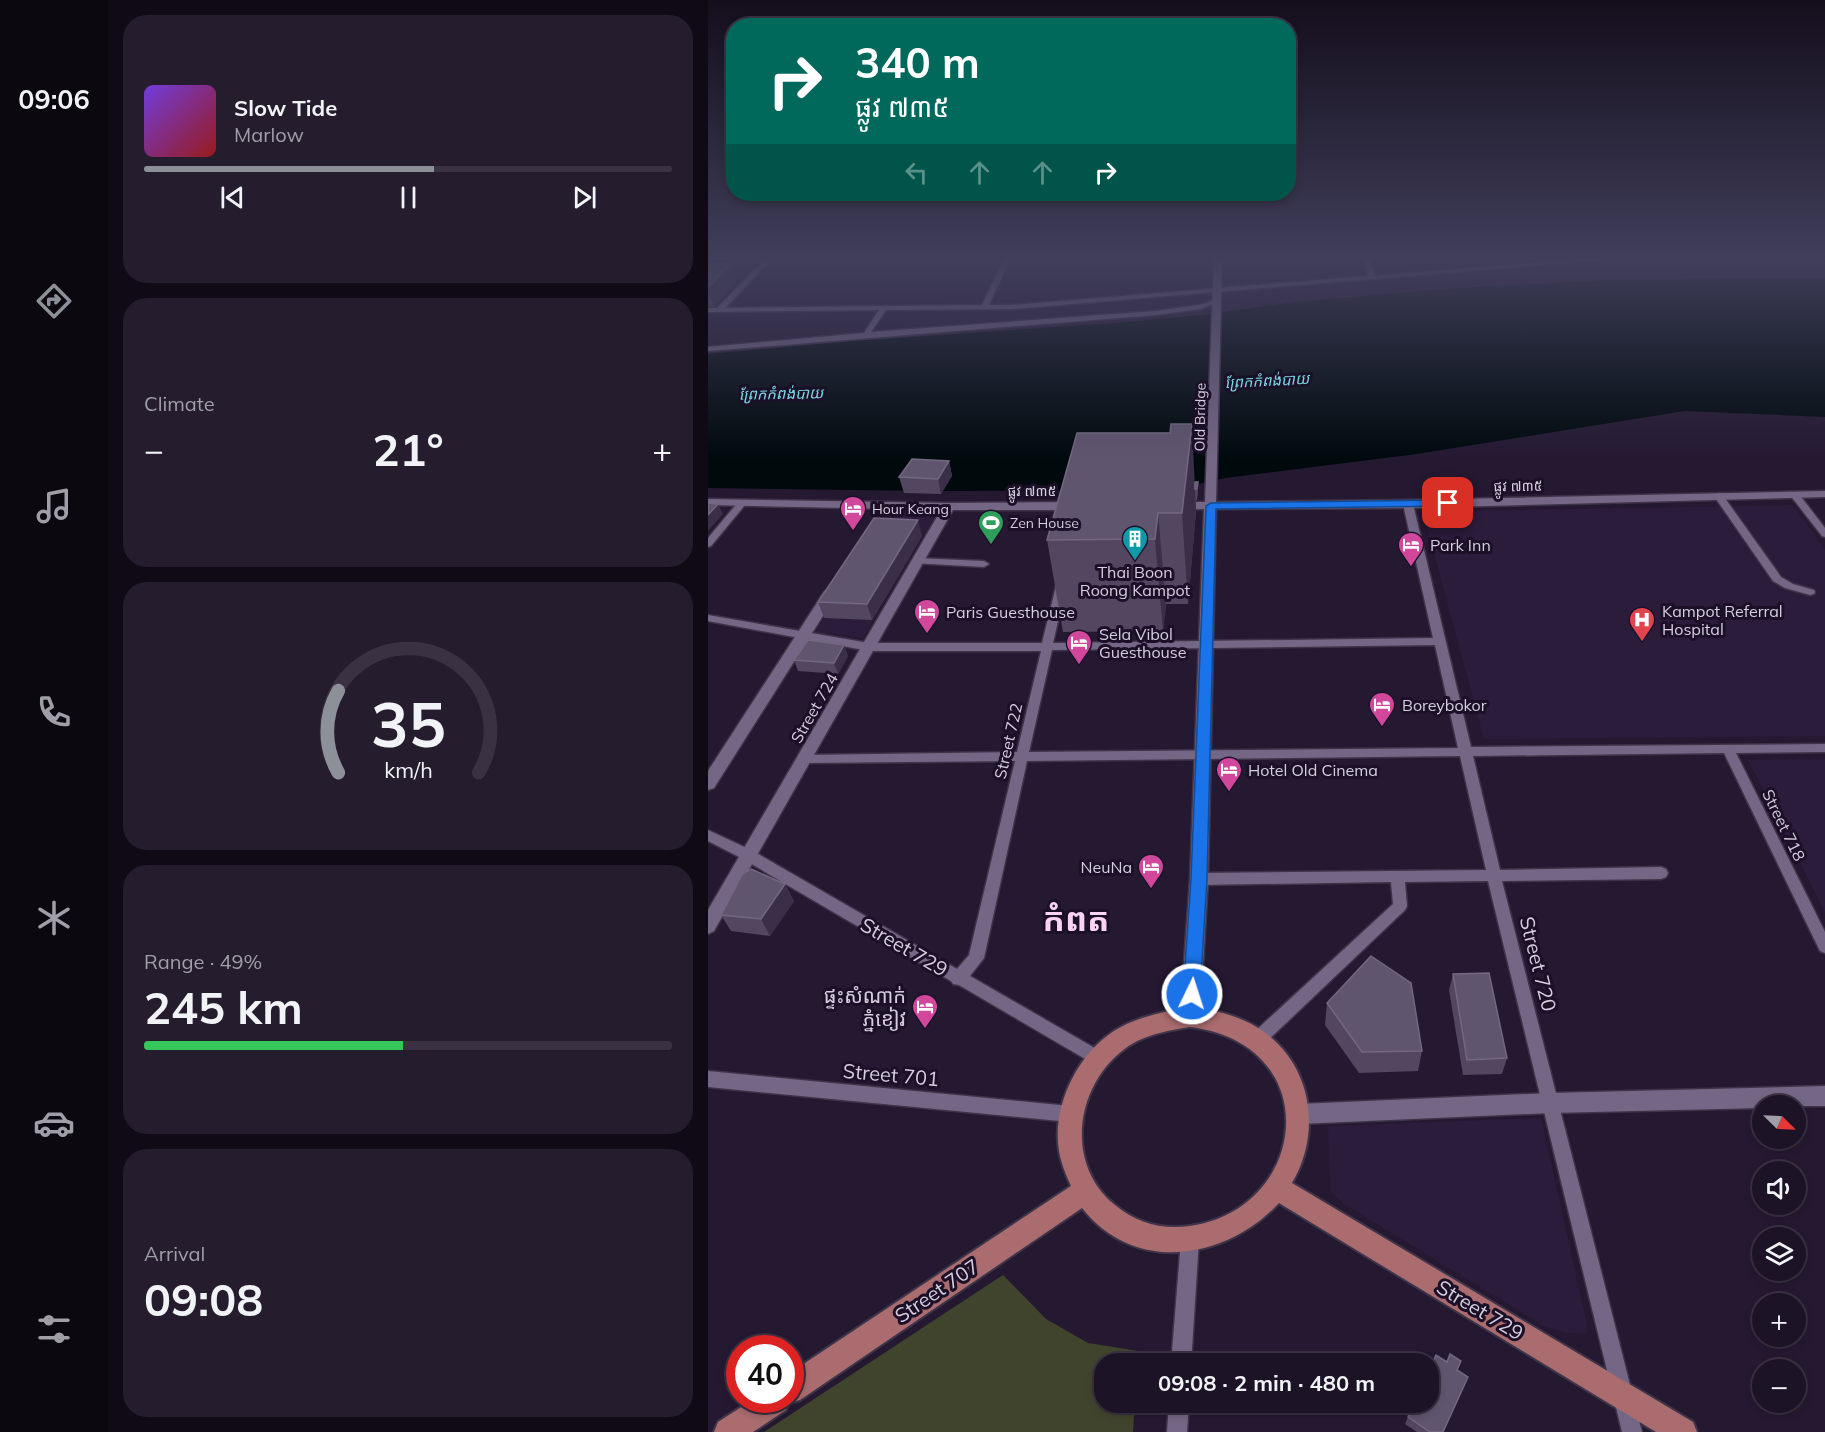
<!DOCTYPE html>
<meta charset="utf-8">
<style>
body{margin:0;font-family:Mulish,"Noto Sans Khmer",sans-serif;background:#251c2e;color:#f1f3f6;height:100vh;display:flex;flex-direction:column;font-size:22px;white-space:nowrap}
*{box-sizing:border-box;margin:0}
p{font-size:20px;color:#a09ea7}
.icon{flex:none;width:33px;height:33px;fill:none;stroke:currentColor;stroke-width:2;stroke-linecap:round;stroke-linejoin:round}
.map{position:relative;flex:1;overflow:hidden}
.side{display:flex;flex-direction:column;gap:15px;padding:15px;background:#0f0a15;width:600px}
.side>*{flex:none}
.banner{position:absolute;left:18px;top:18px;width:570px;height:183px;border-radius:24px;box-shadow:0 3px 9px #0003,0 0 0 2px #3a3243;background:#00695c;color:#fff;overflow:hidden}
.needle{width:39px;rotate:114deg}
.tools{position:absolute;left:1044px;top:1095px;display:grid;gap:12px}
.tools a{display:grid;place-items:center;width:54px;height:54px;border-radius:50%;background:#1c1326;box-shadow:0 3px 9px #0003,0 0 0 2px #3a3243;font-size:30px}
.speed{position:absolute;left:18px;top:1335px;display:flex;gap:12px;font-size:30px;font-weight:700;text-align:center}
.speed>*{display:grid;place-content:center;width:78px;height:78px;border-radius:50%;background:#1c1326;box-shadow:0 3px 9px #0003,0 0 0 2px #3a3243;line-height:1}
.speed .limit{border:9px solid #d22;background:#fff;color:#111}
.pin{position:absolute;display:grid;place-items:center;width:51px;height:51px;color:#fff;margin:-26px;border-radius:12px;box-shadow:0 3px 9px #0006}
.me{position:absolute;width:66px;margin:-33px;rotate:4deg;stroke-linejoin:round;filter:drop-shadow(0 0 4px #0008)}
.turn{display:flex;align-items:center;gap:21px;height:126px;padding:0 30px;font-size:27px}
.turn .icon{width:78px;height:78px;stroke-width:2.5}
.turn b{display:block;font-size:42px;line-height:51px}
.lanes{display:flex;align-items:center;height:57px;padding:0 30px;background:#0003;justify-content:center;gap:30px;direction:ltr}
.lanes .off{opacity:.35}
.big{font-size:45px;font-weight:700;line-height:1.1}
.side .card{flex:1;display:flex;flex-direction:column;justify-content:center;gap:9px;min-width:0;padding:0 21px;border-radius:24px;background:#251c2e}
.side .dial{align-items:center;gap:0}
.dial svg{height:156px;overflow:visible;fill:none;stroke:#3a3243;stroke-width:7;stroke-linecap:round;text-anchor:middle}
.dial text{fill:#f1f3f6;stroke:none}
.song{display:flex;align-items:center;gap:18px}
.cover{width:72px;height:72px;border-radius:9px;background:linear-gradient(135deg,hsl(260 70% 55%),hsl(0 70% 35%))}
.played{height:6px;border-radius:3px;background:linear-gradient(90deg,#8c9099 55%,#3a3243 55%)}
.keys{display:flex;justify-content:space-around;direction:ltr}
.heat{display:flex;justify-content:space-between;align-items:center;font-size:33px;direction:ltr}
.charge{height:9px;border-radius:4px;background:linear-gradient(90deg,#34c759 49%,#3a3243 0)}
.trip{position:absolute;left:386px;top:1353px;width:345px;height:60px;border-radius:24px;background:#1c1326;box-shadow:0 3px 9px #0003,0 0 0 2px #3a3243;font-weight:700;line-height:60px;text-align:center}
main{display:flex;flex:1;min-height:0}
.menu{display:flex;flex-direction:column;width:108px;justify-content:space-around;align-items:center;background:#0b080f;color:#a09ea7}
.menu .icon{width:42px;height:42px}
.menu .selected{color:#8c9099}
.menu b{font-size:27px;color:#f1f3f6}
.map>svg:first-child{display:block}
</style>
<main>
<nav class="menu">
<b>09:06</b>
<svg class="icon selected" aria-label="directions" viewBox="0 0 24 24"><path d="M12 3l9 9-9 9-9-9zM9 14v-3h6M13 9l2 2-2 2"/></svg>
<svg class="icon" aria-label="music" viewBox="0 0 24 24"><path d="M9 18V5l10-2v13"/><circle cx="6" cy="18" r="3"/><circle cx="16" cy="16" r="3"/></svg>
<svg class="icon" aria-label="phone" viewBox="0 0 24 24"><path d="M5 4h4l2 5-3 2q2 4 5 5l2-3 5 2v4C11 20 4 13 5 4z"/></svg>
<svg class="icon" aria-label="climate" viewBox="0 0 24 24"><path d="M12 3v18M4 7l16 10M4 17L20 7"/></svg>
<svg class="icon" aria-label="car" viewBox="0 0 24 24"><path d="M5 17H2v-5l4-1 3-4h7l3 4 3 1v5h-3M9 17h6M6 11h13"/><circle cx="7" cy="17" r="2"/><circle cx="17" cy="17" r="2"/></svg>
<svg class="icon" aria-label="filters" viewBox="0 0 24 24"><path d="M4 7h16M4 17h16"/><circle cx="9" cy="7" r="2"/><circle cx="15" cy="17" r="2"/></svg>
</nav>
<section class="side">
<div class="card">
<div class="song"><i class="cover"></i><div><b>Slow Tide</b><p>Marlow</p></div></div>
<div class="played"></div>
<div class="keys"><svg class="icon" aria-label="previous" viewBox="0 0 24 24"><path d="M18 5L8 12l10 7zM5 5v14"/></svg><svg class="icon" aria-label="pause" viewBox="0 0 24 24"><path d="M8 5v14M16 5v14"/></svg><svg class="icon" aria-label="next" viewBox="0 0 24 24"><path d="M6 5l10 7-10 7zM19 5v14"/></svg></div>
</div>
<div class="card"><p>Climate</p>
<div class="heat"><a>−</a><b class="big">21°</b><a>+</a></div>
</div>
<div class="card dial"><svg viewBox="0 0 100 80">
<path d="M14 69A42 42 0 1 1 86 69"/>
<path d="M14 69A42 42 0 0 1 14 27" stroke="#8c9099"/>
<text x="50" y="56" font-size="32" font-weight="700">35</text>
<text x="50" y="72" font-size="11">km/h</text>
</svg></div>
<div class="card"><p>Range · 49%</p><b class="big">245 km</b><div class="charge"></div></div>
<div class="card"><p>Arrival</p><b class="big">09:08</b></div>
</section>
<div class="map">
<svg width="1117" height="1432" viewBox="0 0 1117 1432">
<rect width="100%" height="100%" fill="#251932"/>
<path fill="#2b1c3c" d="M1085,505L1117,550V736L776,739L715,512Z
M181,515L226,517L155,638L107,632Z
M1117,759V912L1040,760Z
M833,1118L879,1324V1332L877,1334L855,1332L836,1326L636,1204L623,1192L620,1126Z"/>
<path fill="#41442d" d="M295,1275L338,1319L380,1343L430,1351L429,1363L396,1364V1402L427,1403L425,1432H56Z"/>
<path fill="#000a0d" d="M1117,278V417L977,411L709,454L517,478L462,490L219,491L0,488V354L147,341L407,323L494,315L586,302L735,289L896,280Z"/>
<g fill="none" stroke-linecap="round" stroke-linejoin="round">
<defs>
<path id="minor" d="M57,259H64L17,308L274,305L296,259H302L281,305H304L660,276L656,259H662L667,276L875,259H904L304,309L178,310L163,332L448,311L491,305L508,300L511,302L492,309L448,315L0,351V347L156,333L171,310L0,312V308H9Z
M1087,492L1090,493L1117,528V537L1114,536L1082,495Z
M1011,493L1014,494L1073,577L1085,584L1106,590L1107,592L1106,594L1102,595L1077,588L1065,581L1006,496Z
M34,500L37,501V505L3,546L0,547V538L31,501Z
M700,501L705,504L763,747L1117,744V752L1028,753L1117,932V953L1112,951L1016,753L765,756L792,870L953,867L958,869L960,873L958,877L953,879L794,881L934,1432H914L780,881L697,882L699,906L697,910L556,1044L550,1046L544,1044L542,1039L544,1034L685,904L683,882L491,885L486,883L484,879L486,875L491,873L778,870L752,756L319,761L276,958L262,976L397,1054L399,1059L397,1064L391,1067L251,985L245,984L243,981L35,859L0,841V830L45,851L249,969L261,955L307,761L97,763L93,762L91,759L93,756L97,755L309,752L333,651H161L0,621V615L161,643H334L348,586L353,583L358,586L345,643L725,638L695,504ZM727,645L750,748L321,752L344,650Z
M208,558L276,561L281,564L276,567L204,563L203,561Z
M0,1071L362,1106L368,1108L370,1114L368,1120L362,1122L0,1087Z
M482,1231L489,1233L491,1240L483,1364H463L473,1240L475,1233Z
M461,1402H481L479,1432H459Z"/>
<path id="tertiary" d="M506,259H514L508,502L700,500L1117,491V497L700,508L508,509L500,879L492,1017L489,1023L482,1026L475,1023L472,1017L482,879L496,509L469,510L463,506L469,502H497Z
M0,499L241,503L367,502L373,506L367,510H245L6,931L0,934V910L233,510L0,505Z
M123,588L130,592L6,788L0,790V771L116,592Z
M1117,1086V1106H1054V1108L843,1113L591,1124L583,1121L580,1114L583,1107L591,1104L843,1093Z"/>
<path id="primary" d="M482,1007C509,1010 537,1017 559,1034C605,1070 613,1134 584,1183L985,1422L989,1432H948L571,1203C518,1260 427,1275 374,1208L92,1400L81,1403L78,1410L45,1432H6L10,1422L44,1400H82V1373L363,1186C358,1175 353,1163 351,1151C344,1110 366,1061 399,1036C422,1018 454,1012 482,1007ZM482,1027C619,1044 601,1209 482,1226C453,1230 429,1223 407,1205C357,1165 367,1088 414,1051C433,1035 458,1031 482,1027Z"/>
</defs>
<use href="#minor" stroke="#3e3449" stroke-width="3"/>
<use href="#tertiary" stroke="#3e3449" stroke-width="3"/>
<use href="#primary" stroke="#3e3449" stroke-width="4"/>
<use href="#minor" fill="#746785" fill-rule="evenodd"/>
<use href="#tertiary" fill="#746785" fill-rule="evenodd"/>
<use href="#primary" fill="#aa6c6f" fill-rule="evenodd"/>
</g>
<path fill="#524661" d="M0,264L29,281L6,306H0Z
M241,461L244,476L233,494L196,493L191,477Z
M487,482L490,492L489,500H488V511L480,604H458L455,631L355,632L339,540Z
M214,536L164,620L116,618L110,602Z
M136,645L140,656L130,674L90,671L86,660Z
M77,884L86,901L62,936L23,931L13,915Z
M745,974L799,1058L794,1074L755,1075L741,990Z
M619,1003L714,1051L710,1071L651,1073L617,1025Z
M749,1370L735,1432H709L697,1424L700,1417Z"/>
<path fill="#3a2e49" d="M23,264L29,281L6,306L0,290V288Z
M484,424L488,511L480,604L474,513Z
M241,461L244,476L233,494L230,479Z
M10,504L15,514L0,531V515Z
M450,513L458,604L455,631L447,539Z
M210,520L214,536L164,620L159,604Z
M136,645L140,656L130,674L126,663Z
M77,884L86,901L62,936L53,919Z"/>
<path fill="#60556f" stroke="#726880" stroke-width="1.5" d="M0,264H23L0,288Z
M463,424H484L474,513H450L447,539L339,540L369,433H462Z
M204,459L241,461L230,479L191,477Z
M487,482H490L489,489H487Z
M0,503L10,504L0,515Z
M166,518L210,520L159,604L110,602Z
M100,640L136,645L126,663L86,660Z
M43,869L77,884L53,919L13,915L34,875Z
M663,956L703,983L714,1051L654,1052L619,1003Z
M781,973L799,1058L759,1060L745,974Z
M742,1354L753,1361L749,1370L760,1377L735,1432H722L700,1417L706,1402H720V1372L728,1355L739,1362Z"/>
<linearGradient id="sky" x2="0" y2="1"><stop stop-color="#140e1c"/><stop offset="0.56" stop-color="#403e5a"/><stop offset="1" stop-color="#403e5a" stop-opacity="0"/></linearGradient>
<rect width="1117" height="460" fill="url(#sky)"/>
<path fill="#1a73e8" stroke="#114b97" stroke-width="1.5" d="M740,500L745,503L744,506L508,509L499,879L492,994L490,1000L484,1002L477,1000L475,994L483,879L498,506L503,503Z"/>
<defs>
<symbol id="hotel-pin" viewBox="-11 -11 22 30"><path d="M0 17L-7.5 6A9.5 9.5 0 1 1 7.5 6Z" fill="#d1479c" stroke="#1b1028"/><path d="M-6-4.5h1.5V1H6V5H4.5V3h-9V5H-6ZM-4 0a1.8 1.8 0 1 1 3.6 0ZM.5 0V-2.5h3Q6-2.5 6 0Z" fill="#fff"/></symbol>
<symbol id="stadium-pin" viewBox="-11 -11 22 30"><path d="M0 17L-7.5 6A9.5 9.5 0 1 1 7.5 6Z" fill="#2e9e5b" stroke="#1b1028"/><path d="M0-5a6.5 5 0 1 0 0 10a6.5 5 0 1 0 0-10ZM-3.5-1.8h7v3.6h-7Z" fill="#fff"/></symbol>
<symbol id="building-pin" viewBox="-11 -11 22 30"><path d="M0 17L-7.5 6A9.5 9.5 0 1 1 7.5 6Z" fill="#0f9aa8" stroke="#1b1028"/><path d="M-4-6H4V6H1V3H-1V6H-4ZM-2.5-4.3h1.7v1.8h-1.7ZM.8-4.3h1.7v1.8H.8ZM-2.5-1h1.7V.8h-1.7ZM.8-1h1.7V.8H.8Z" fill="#fff"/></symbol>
<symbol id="hospital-pin" viewBox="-11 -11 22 30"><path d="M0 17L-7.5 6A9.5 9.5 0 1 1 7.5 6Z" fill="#e0444e" stroke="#1b1028"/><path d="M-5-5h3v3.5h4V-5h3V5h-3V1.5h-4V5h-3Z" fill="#fff"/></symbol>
</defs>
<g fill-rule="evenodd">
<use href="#hotel-pin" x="130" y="494" width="30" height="40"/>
<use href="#stadium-pin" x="268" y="508" width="30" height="40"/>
<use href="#building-pin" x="412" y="524" width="30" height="40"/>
<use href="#hotel-pin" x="688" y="530" width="30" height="40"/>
<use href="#hotel-pin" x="204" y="597" width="30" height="40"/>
<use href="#hospital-pin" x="919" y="605" width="30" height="40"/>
<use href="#hotel-pin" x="356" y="628" width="30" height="40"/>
<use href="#hotel-pin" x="659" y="690" width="30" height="40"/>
<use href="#hotel-pin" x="506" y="755" width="30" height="40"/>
<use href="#hotel-pin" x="428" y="852" width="30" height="40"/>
<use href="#hotel-pin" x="202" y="992" width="30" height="40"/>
</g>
<g text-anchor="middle" stroke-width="6" stroke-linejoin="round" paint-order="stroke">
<g font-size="14" fill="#d5cedf" stroke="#1b1028">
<text transform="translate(492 417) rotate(-89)" y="5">Old Bridge</text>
<text transform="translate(810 486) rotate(-1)" y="5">ផ្លូវ ៧៣៥</text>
<text x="324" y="496">ផ្លូវ ៧៣៥</text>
</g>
<g font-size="14" fill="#d5cedf" stroke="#1b1028" text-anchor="start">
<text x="164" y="514">Hour Keang</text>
<text x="302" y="528">Zen House</text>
</g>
<g font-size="15" font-style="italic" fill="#79d7e4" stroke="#1b1028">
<text transform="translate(559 381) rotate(-3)" y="5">ព្រែកកំពង់បាយ</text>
<text transform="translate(73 394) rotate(-1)" y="5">ព្រែកកំពង់បាយ</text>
</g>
<g font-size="16" fill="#d5cedf" stroke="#1b1028" text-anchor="start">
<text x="722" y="551">Park Inn</text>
<text x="427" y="578" text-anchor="middle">Thai Boon<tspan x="427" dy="18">Roong Kampot</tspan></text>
<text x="954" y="617">Kampot Referral<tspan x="954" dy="18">Hospital</tspan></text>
<text x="238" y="618">Paris Guesthouse</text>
<text x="391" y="640">Sela Vibol<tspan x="391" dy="18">Guesthouse</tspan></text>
<text x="694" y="711">Boreybokor</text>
<text x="540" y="776">Hotel Old Cinema</text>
<text x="424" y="873" text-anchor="end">NeuNa</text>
</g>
<g font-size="16" fill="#d5cedf" stroke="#1b1028">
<text transform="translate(106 708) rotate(-60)" y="6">Street 724</text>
<text transform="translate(300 741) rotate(-77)" y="6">Street 722</text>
<text transform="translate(1076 825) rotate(64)" y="6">Street 718</text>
</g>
<g font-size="20" fill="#d5cedf" stroke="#1b1028">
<text transform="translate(196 947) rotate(30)" y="7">Street 729</text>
<text transform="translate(830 964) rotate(76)" y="7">Street 720</text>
<text transform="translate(183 1075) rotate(5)" y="7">Street 701</text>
<text transform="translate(229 1291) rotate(-34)" y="7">Street 707</text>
<text transform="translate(772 1310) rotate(31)" y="7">Street 729</text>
</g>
<g font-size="20" fill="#d5cedf" stroke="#1b1028" text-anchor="end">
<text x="198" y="1003">ផ្ទះសំណាក់<tspan x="198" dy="23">ភ្នំខៀវ</tspan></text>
</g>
<g font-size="33" font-weight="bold" fill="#fad3f2" stroke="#1b1028">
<text x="368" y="931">កំពត</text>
</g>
</g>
</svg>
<div class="tools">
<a><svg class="needle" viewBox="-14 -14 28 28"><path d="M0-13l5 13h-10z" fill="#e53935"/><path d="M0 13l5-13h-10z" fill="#a09ea7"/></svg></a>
<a><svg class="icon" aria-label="sound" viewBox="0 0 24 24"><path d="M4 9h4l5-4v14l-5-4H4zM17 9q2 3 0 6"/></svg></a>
<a><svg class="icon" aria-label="layers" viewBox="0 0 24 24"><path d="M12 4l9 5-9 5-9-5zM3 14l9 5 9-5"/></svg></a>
<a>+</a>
<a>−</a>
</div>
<div class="speed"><div class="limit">40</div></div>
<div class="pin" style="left:740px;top:503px;background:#d93025"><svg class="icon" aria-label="arrive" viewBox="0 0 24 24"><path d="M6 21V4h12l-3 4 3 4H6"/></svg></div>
<svg class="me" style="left:484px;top:994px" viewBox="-20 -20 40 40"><circle r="17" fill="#1a73e8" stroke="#fff" stroke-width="3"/><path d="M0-11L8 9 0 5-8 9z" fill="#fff"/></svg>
<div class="trip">09:08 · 2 min · 480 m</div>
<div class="banner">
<div class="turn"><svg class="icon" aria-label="right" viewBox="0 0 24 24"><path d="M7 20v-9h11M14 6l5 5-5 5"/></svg><div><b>340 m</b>ផ្លូវ ៧៣៥</div></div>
<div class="lanes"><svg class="icon off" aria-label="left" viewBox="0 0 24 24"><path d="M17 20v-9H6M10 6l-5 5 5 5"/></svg><svg class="icon off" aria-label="ahead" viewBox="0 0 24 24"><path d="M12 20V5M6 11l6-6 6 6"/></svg><svg class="icon off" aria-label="ahead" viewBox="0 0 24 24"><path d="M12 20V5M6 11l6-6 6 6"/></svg><svg class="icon" aria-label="right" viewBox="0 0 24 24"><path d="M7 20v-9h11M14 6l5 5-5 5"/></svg></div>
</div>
</div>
</main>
